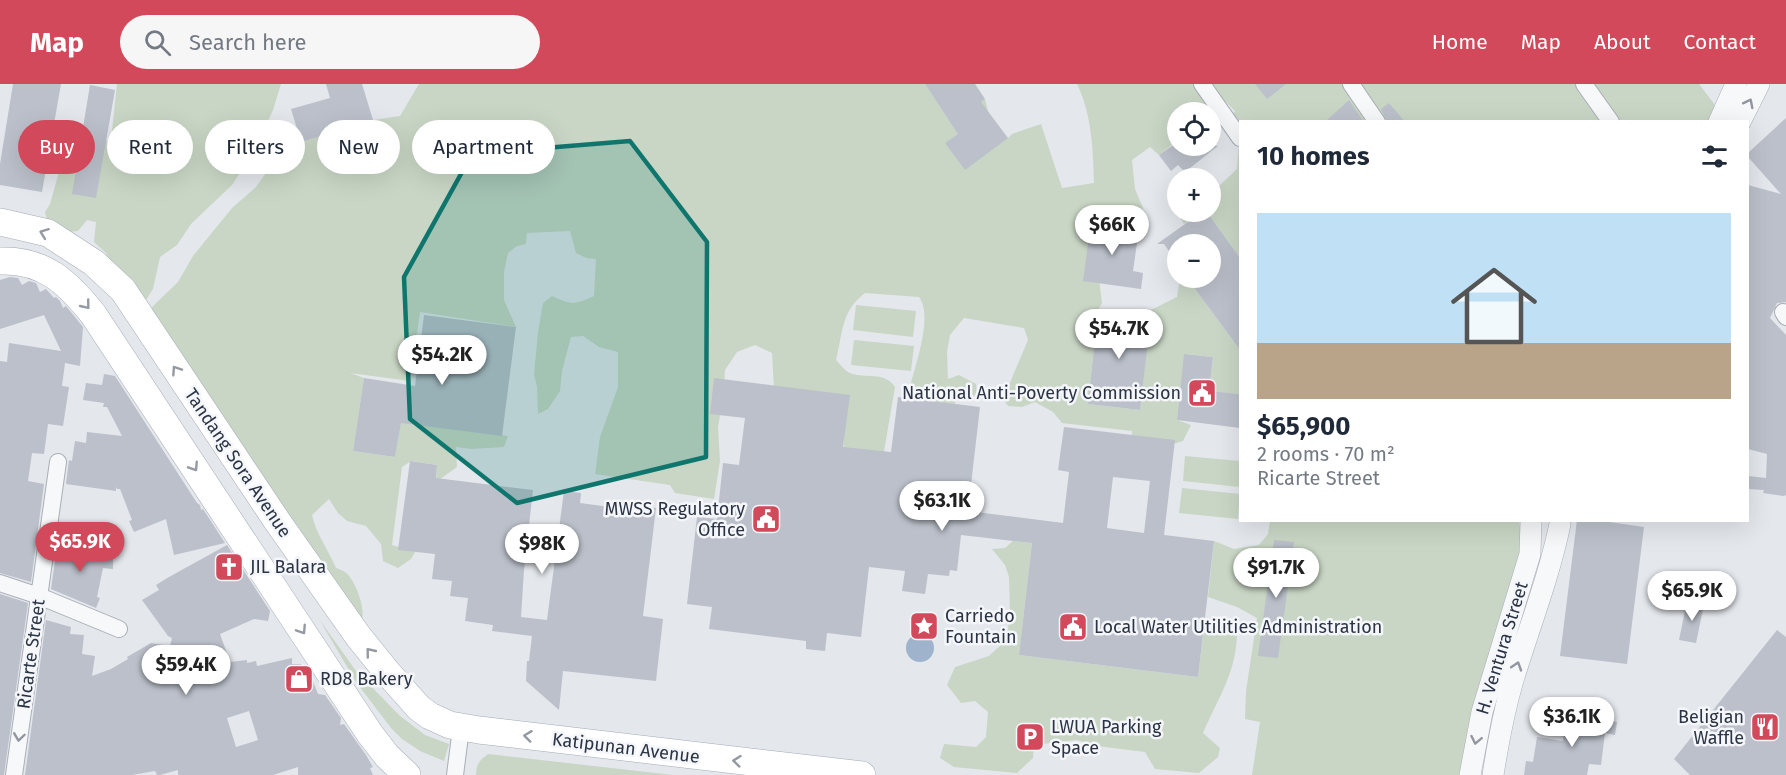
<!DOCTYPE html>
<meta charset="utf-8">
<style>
:root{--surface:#fff;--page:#f6f6f7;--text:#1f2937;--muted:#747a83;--line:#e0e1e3;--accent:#d1495b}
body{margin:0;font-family:"Fira Sans",sans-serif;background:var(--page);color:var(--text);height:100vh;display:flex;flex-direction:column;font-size:22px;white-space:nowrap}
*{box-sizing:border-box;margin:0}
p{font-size:20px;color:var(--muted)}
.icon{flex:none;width:33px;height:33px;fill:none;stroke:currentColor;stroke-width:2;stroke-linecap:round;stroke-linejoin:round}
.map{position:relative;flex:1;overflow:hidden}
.side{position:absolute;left:1239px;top:36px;width:510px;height:402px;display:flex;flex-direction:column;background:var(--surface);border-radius:0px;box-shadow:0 6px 24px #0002}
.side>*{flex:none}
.hud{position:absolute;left:18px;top:36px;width:570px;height:54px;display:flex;gap:12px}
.tools{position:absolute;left:1167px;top:18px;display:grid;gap:12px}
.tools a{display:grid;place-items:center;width:54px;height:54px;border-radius:50%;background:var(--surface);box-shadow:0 6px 24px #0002;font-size:30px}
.price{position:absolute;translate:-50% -51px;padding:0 14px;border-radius:21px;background:#fff;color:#222;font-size:20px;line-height:39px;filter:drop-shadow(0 2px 3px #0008)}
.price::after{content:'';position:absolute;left:50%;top:36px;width:18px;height:14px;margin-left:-9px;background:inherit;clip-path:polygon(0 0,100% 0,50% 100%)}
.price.on{background:var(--accent);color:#fff}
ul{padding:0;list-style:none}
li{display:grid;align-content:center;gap:12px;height:318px;padding:0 18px}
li+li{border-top:2px solid var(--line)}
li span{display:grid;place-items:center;height:186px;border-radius:0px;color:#555}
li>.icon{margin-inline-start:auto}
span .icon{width:108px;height:108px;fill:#fffc;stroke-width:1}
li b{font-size:26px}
h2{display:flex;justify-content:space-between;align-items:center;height:72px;padding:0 18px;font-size:26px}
.tag{padding:0 21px;border-radius:27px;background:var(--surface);box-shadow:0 6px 24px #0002;font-size:21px;line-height:54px}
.tag.on{background:var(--accent);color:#fff}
header{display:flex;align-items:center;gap:36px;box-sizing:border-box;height:84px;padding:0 30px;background:var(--accent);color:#fff}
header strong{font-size:28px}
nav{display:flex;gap:33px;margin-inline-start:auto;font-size:21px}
.search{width:420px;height:54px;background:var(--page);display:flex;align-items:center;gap:15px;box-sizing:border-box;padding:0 21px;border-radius:33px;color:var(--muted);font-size:22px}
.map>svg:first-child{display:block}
</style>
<header>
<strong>Map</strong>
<div class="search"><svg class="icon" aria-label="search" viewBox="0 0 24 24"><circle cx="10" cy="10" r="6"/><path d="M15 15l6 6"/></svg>Search here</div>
<nav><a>Home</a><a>Map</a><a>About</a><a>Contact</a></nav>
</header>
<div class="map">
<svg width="1786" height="691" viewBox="0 0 1786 691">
<rect width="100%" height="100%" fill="#e4e7ec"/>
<path fill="#c9d6c5" d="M117,0H281L273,26L255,66L232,101L191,140L177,161L160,173L153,205L142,222L114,186L106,169L94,158L96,138L87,136L78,147L69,148L49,143L45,128L50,120L61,81L75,55L90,60L111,56Z
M419,0H925L951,39L985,15L988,27L946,59L1008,54L1012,50L1041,40L1062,104L1094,99C1093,65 1092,31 1077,0H1699L1718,25L1712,38H1240V174L1207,128H1210L1211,104L1218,103L1237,85L1239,59L1224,43L1235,27L1226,18L1213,24L1209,28H1178L1177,57L1159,71L1150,63L1132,76L1135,105L1143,124L1139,145L1092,138L1102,219L1098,226L1088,320L1140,326L1151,226L1177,213L1180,194H1187L1234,258L1240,254V310L1209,307L1213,273L1185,270L1177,336L1191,341L1183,357L1163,363L1131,364L1132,347L1062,339L1053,328L1035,318L1022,323L1008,322L1003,315L1028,256L1024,244L964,234L950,251L947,268L948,295L959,291L976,300L977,312L957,308L955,320L919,316L909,307C914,284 934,233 919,213L865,209C841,227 843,248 836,276C840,280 845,287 850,289C865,295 885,287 895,303L882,379L843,375L846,316L774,305L772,269L755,261L737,268L725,286L723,315L718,343L720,377L714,415L675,409L670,401L595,390L600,353L618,303V268L599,263L583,252L571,253L562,287L560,307L548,325L538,330L537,303L534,291L538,248L543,219L552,212C571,221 575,221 594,212L596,175L586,174L576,169L570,147L527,149L526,160L517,162L508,169L504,188V216L516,243L420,228L410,297L350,289L364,294L353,367L395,373L401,338L508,352L504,363L471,365L456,363L457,383L436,398L437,381L411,377L402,383L392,461L415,468L411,475L398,484L383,477L381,460L366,442L347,437L338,429L329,415L312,431C316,450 328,465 336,484C339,485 342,486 345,488C355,495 367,526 361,538L153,240L152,223L178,198L193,172L232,124L256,103L289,56L301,58L373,36L400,32Z
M1184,128H1202L1184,140L1181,135Z
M856,221L916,227L913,253L853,246Z
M854,256L914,262L911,287L851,281Z
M1185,372L1240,377V403L1183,397Z
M1182,404L1240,410L1238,435L1179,429Z
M1270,437H1519L1523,458L1466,691H1252L1260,638L1245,635L1246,607L1257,534L1237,523L1208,513L1214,457L1234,465L1259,461L1268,450Z
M1013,457L1032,459L1019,571L1198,593L1204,544L1221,547L1237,552C1235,591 1218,614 1203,649L1220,664L1218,673L1199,689L1155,685L1145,668L1097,662L1077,656L1034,661L1033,674L1017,689L954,683L940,674L944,660L976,663L986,653L988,628L975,617L961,619L947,601L955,583L989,572L1001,561L1008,545L1010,528L1009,493L1005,481L992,465L1005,464Z
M319,535L356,587L399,631L425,651L449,660L444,677L420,667L402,655L391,644L356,598Z
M488,670L673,691H476C476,680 480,676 488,670Z"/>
<path fill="#9fb4cc" d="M906 564a14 14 0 1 1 28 0a14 14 0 1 1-28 0Z"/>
<path fill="#bbc0ca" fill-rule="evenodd" d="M13,0H61L42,108L0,101V80Z
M326,0H362L373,36L301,58L291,25L330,14Z
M925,0H975L985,15L981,18L1008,54L965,86L945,59L958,50Z
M1255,0H1286L1267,15Z
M90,1L115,6L96,114L72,110Z
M1349,16L1364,38H1325Z
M1389,19L1405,38H1387L1381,25Z
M1786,34V218L1777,219L1770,234L1786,251V411L1784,412L1763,409L1764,406L1748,405V392L1766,394L1767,370L1748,365V101L1781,110L1748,73V69Z
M1172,62H1218L1185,88L1178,81L1171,87L1159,71Z
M1202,128H1207L1240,174V266L1187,194H1210V160H1178V180L1164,160H1157Z
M1091,138L1139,145L1133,187L1143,189L1141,205L1083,197Z
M10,193L18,194L22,201L29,197L36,199L40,208L46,205L54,214L56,213L60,217L63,224L66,222L83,243L80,282L65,279L62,302L69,303L63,342L48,340L44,370L32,369L28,397L44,400L31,498L0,489V277L7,278L9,259L61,267L44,231L0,245V196Z
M1098,226L1151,232L1140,326L1088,320Z
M424,231L516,243L502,352L401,339L395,373L353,367L364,294L415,302Z
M1184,270L1213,273L1209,307L1240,310V344L1177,336Z
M104,290L115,292L197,419L200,421L201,426L203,425L225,459L174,471L166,435L134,448L129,437L132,436L120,405H117L116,403V407L66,400L69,376L72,377L75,357L86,359L87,348L122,352L107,323H103L104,319L83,316L86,299L102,301Z
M714,294L850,311L843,363L891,368L898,313L980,323L968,427L1063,439L1069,388L1058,386L1064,343L1175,356L1164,451L1214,457L1198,593L1019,571L1032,459L961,451L957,487L950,486L949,492L928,490L925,510L902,507L905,487L869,483L861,553L827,549L825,567L806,565V557L709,545L712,523L687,520L697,433L717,435L723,379L739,381L745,334L710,330ZM1113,393L1150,397L1144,449L1107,444Z
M410,377L437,381L436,394L533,406L524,486L521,533L547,536L564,407L581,409L580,419L640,427L641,422L656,424L643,532L663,535L656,597L563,587L559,626L526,597L527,577H529L532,552L492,547L493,541L465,537L468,514L450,512L452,497L432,495L435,470L398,466Z
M1577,436H1595L1644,443L1627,580L1560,572Z
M1274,456L1294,458L1278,574L1258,572Z
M227,461L270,527L268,537L254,535L220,550L230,578L247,576V579L256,577L257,582L292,574V580H301L304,589L309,587L318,610L325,611L341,634L340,641L344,640L366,671L373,683L370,684L373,691H298V683L273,691H178V686L160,691H157L155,687L132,691H25L46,536L71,543L70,550L84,551L82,570L95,572L92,592L111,585L128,575L127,573L151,559L170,562L172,554L168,552L142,516L159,506L156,501L169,493ZM249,627L258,656L236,663L227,634Z
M57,463L113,468V485L103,484L97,513L100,514L96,524L51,505Z
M0,510L28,519L4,691H0Z
M1687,517L1704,520L1696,559L1679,556Z
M1777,546L1786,553V691H1690L1674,675Z
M1567,631L1617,638L1615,651L1605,649L1601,681L1589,680L1587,691H1524L1526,677L1533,678L1537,653L1563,657Z"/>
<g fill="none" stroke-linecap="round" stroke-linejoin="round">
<g stroke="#a9aeb7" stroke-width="18">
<path id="minor" d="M1202,0L1240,54
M1351,0L1377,38
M1584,0L1611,38
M1783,228L1786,233
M0,499L39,512L119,545
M14,691L58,378
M455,691L461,644"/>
</g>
<g stroke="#a9aeb7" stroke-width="22">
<path id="tertiary" d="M1719,38L1736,0
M1740,38L1759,0
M1470,691L1482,628L1530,470L1531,437
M1493,691C1498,659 1504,627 1513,596C1529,544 1549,493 1560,440"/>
</g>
<g stroke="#a3abb8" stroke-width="28">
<path id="primary" d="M0,138L48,149L94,179L123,206L277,437L358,552L387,588L419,624L430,632L450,641L479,646L862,691
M0,177C44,175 68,199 93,230L370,650L387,672L407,691"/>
</g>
<use href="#minor" stroke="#f7f8fa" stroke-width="16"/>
<use href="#tertiary" stroke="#f7f8fa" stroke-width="21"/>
<use href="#primary" stroke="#fff" stroke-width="27"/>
</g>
<defs><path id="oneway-chevron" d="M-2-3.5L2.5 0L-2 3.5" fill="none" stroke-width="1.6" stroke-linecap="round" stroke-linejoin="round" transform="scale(1.5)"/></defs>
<g stroke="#9196a0">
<use href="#oneway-chevron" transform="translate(1749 19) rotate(-63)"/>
<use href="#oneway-chevron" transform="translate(1517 582) rotate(-72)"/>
<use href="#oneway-chevron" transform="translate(19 653) rotate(98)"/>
<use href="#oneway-chevron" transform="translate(1476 656) rotate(101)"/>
</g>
<g stroke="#959aa2">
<use href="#oneway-chevron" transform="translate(44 149) rotate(-159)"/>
<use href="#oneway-chevron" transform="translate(86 221) rotate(51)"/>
<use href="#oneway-chevron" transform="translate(176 286) rotate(-124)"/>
<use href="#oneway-chevron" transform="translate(194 383) rotate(57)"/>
<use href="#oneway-chevron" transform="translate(302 546) rotate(57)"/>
<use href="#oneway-chevron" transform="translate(370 568) rotate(-129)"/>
<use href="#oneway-chevron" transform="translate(528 652) rotate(-173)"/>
<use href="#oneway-chevron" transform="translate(737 677) rotate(-174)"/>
</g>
<path fill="#0f766e" fill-opacity="0.2" stroke="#0f766e" stroke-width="4.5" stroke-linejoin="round" d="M630,57L707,158L706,373L517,419L410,335L404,193L472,70Z"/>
<defs>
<g id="civic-square" transform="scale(1.5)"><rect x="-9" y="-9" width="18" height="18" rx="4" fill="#d1495b" stroke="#f4f6f9"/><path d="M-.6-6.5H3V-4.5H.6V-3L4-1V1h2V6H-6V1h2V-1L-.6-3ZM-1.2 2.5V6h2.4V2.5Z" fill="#fff"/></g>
<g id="church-square" transform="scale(1.5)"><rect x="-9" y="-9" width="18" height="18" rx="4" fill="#d1495b" stroke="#f4f6f9"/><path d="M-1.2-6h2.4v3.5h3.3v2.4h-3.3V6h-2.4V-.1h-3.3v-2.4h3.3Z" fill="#fff"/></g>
<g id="sight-square" transform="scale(1.5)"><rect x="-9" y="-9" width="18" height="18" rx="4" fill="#d1495b" stroke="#f4f6f9"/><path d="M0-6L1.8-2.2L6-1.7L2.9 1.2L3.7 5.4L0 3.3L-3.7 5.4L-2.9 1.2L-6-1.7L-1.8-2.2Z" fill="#fff"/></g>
<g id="shop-square" transform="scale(1.5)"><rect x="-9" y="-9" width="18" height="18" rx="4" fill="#d1495b" stroke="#f4f6f9"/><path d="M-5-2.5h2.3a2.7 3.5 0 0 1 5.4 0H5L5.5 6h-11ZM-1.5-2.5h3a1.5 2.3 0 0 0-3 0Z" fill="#fff"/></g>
<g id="restaurant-square" transform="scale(1.5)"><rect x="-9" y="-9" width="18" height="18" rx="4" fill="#d1495b" stroke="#f4f6f9"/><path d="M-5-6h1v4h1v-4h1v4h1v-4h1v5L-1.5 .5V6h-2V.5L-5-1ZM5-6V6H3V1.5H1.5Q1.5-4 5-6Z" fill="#fff"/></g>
<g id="parking-square" transform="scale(1.5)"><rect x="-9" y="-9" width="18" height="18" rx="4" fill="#d1495b" stroke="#f4f6f9"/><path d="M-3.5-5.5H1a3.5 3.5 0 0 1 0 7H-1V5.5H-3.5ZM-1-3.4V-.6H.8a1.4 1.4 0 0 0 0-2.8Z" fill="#fff"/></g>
</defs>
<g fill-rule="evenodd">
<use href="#civic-square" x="1202" y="309"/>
<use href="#civic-square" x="766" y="435"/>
<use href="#church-square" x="229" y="483"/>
<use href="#sight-square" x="924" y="542"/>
<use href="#civic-square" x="1073" y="543"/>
<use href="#shop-square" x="299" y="595"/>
<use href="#restaurant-square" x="1765" y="643"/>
<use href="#parking-square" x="1030" y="653"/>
</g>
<g text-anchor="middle" stroke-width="5" stroke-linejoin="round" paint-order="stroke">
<g font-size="18" fill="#2b3445" stroke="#f4f6f9" text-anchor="start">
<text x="1181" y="315" text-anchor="end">National Anti-Poverty Commission</text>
<text x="745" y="431" text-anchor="end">MWSS Regulatory<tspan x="745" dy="21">Office</tspan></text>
<text x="250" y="489">JIL Balara</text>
<text x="945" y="538">Carriedo<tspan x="945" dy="21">Fountain</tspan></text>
<text x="1094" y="549">Local Water Utilities Administration</text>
<text x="320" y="601">RD8 Bakery</text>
<text x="1744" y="639" text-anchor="end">Beligian<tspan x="1744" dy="21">Waffle</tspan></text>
<text x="1051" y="649">LWUA Parking<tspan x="1051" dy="21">Space</tspan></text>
</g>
<g font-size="18" fill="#2b3445" stroke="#f4f6f9">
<text transform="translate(238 379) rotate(56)" y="6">Tandang Sora Avenue</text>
<text transform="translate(1502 564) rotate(-73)" y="6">H. Ventura Street</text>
<text transform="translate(31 570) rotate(-82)" y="6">Ricarte Street</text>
<text transform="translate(626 664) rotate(7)" y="6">Katipunan Avenue</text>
</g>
</g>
</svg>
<div class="tools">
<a><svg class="icon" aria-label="locate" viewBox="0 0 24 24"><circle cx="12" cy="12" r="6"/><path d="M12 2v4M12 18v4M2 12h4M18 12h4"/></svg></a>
<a>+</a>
<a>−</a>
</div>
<b class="price" style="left:1112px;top:172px">$66K</b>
<b class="price" style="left:1119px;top:276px">$54.7K</b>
<b class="price" style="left:442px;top:302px">$54.2K</b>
<b class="price" style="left:942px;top:448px">$63.1K</b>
<b class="price on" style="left:80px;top:489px">$65.9K</b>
<b class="price" style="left:542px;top:491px">$98K</b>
<b class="price" style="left:1276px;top:515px">$91.7K</b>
<b class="price" style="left:1692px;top:538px">$65.9K</b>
<b class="price" style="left:186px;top:612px">$59.4K</b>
<b class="price" style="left:1572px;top:664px">$36.1K</b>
<div class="hud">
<a class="tag on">Buy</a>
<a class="tag">Rent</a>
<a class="tag">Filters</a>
<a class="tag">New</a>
<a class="tag">Apartment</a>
</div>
<section class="side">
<h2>10 homes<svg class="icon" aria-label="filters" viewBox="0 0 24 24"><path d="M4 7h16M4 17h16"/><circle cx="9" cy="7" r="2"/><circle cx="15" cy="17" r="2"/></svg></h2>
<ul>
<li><span style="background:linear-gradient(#bfe0f5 70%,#b9a48a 0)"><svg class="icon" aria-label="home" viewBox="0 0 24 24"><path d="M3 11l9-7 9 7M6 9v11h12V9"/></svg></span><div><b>$65,900</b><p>2 rooms · 70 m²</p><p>Ricarte Street</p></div></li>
</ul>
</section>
</div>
